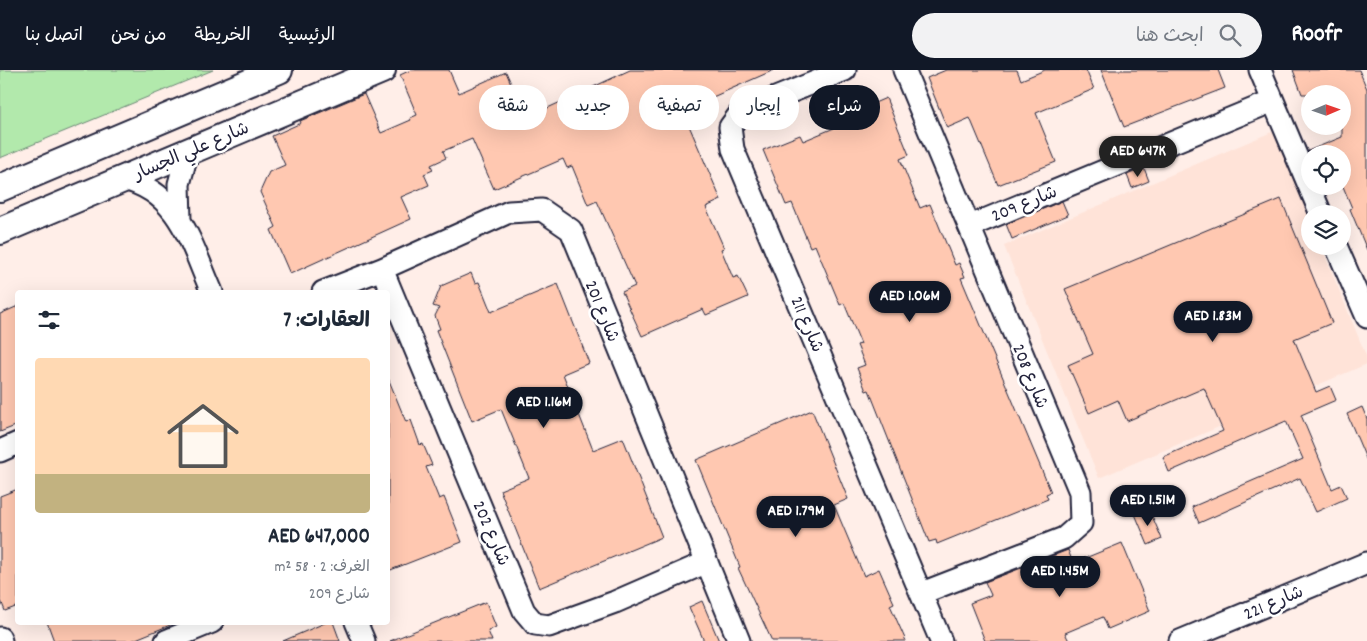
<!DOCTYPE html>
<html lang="ar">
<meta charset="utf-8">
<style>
:root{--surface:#fff;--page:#f2f2f3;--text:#1f2937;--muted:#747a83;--line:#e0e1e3;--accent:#111827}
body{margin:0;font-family:Dekko,"Playpen Sans Arabic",sans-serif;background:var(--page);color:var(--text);direction:rtl;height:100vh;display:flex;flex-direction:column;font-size:19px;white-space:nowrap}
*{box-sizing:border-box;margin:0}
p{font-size:16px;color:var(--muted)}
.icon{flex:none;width:28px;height:28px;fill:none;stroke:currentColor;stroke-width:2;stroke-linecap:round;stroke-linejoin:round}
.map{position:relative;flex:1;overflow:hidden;direction:ltr}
.panel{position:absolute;left:15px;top:220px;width:375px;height:335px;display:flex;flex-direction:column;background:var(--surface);border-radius:5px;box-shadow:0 5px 20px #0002;direction:rtl}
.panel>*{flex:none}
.guide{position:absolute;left:405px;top:15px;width:475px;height:45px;direction:rtl;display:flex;gap:10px}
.needle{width:32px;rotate:88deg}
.tools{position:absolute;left:1301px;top:15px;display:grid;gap:10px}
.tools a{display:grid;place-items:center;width:50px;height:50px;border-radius:50%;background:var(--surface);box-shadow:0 5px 20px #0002;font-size:25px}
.price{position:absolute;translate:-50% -42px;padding:0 11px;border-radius:18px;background:var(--accent);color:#fff;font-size:16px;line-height:32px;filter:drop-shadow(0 1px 2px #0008)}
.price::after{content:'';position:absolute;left:50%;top:30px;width:15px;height:11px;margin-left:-8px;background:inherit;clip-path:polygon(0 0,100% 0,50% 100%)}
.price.selected{background:#222;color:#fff}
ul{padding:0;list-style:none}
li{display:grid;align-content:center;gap:10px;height:265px;padding:0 20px}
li+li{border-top:1px solid var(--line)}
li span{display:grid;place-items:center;height:155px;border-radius:5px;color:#555}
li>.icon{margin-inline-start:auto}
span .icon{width:90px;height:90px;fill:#fffc;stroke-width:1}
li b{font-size:21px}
h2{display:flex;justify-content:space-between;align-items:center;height:60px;padding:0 20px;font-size:21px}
.tag{padding:0 18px;border-radius:22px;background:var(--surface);box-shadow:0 5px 20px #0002;font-size:18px;line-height:45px}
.tag.selected{background:var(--accent);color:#fff}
header{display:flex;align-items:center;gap:30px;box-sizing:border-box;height:70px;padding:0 25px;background:var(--accent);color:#fff}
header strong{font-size:24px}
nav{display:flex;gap:28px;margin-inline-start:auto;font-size:18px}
.search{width:350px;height:45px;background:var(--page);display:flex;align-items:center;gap:12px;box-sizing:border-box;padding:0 18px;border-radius:28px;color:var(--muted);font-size:19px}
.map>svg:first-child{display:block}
</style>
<header>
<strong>Roofr</strong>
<div class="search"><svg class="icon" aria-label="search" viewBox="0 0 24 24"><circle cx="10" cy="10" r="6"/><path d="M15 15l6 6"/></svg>ابحث هنا</div>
<nav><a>الرئيسية</a><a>الخريطة</a><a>من نحن</a><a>اتصل بنا</a></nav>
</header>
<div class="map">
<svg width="1367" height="571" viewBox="0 0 1367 571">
<rect width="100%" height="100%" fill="#ffeee8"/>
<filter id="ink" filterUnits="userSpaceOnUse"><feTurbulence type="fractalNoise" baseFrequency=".02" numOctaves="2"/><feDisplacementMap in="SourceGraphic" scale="10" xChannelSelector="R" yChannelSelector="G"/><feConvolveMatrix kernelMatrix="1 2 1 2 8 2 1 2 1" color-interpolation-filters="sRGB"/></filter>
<g filter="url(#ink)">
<path fill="#ffe3d8" d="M1274,61L1310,149V176H1321L1367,288V294L1099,408L1004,176Z"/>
<path fill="#b2e9ac" stroke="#6a8674" d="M0,0H213L0,88Z"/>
<path fill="#ffc8b1" stroke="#22223b" d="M411,0H449L459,23L506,2L526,48L630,0H774L690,37L691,40L684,44L721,130L706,137L724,178L721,179L733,208L738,206L748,227L706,245L703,239L642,266L622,222L635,216L597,131L588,135L572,96L567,98L563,89L494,119L472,69L443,81L446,88L431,95L433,100L424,104L429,115L401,127L411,149L290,204L271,160L276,157L260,122L269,102L285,95L272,66L301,53L300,51L364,24L381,63L411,50L410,48L417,45L400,5Z
M946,0H1017L1021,10L1045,0H1086L1094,19L1036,43L1056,92L998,115L970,48L947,58L927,8Z
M1101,0H1218L1225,18L1124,57Z
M1293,0H1359L1367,19V180L1350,139L1352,138L1342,114V84H1309L1308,81L1342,67V24H1302Z
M836,18L847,45L886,28L909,85L900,89L920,138L930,134L955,195L959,193L965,207L961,208L1051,422L1046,424L1048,429L937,474L936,470L929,472L869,320L866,321L857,298L865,295L857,275L861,274L844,233L840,235L815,175L810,177L792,133L786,135L763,80L800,65L803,71L834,58L821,24Z
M1144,98L1149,111L1132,118L1127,105Z
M1281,129L1332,253L1294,269L1316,322L1330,316L1336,330L1301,345L1332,419L1341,415L1347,428L1316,442L1300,408L1199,453L1192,437L1303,389L1286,351L1169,402L1163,387L1223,361L1204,318L1127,351L1118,330L1089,343L1068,295L1093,284L1065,219Z
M1062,131L1068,145L1012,169L1006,154Z
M471,203L475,213L479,212L491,242L558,214L589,293L563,304L593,380L623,368L662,467L539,518L500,420L529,408L501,339L472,351L436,260L440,259L435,246L439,238L433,236L441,216Z
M18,236V355L0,362V244Z
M388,308L406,352L411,350L420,375L423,374L432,395L426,397L439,429L444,427L462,472L388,501Z
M1362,337L1367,349V391L1347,344Z
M812,340L848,429L834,435L864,506L879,499L894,533L890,535L906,571H772L738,498L740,497L696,390Z
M18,419V536L5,541L0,528V426Z
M1149,439L1162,469L1148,475L1135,444Z
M1122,473L1150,541L1108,559L1103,547L1065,563L1069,571H985L970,533L991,525L985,512L1068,480L1073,493Z
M702,531L719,571H704L689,537Z
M486,532L496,557L488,561L492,571H390Z
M47,552H175V553L131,571H54Z
M327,552H333L340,571H283Z"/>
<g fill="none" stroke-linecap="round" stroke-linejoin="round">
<g stroke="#22223b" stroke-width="25">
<path id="minor" d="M845,0L741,42L730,57L733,79L941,571
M904,0L1080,422L1081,453L1064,468L922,523
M1260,0L1321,144
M123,109C180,122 191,175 212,222
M180,150L179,114L188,81
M970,156L1273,31
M1336,176L1367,247
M382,199L524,541L535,554L549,556L615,532L707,492
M323,222L382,199L509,142L542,140L571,160L739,571
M0,381L18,373
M356,552L364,571
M0,568L1,571
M166,571L212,552
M1180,571L1367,493"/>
</g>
<g stroke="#22223b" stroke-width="30">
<path id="tertiary" d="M0,118L279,0
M0,161L382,0"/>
</g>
<use href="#minor" stroke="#fff" stroke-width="21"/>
<use href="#tertiary" stroke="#fff" stroke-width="26"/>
</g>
</g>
<g text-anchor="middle" stroke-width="5" stroke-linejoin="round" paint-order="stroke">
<g font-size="18" fill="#22223b" stroke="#fff">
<text transform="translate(191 80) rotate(-23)" y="6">شارع علي الجسار</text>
<text transform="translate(1024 133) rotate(-22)" y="6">شارع 209</text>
<text transform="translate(603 241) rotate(68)" y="6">شارع 201</text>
<text transform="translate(808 254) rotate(67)" y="6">شارع 211</text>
<text transform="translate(1031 306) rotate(68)" y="6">شارع 208</text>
<text transform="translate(492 463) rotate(67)" y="6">شارع 202</text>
<text transform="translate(1273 532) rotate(-23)" y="6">شارع 221</text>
</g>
</g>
</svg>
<div class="tools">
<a><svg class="needle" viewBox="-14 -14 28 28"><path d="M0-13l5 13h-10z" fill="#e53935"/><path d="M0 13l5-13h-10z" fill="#747a83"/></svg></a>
<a><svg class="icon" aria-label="locate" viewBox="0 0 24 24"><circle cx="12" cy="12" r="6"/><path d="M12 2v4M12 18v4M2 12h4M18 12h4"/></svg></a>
<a><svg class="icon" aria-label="layers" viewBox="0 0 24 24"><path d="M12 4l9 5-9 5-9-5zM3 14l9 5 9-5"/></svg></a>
</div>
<b class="price selected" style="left:1138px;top:108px">AED 647K</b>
<b class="price" style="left:910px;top:253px">AED 1.06M</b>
<b class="price" style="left:1213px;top:273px">AED 1.83M</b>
<b class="price" style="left:544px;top:359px">AED 1.16M</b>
<b class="price" style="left:1148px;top:457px">AED 1.51M</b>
<b class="price" style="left:796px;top:468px">AED 1.79M</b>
<b class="price" style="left:1060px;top:528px">AED 1.45M</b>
<div class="guide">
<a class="tag selected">شراء</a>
<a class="tag">إيجار</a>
<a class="tag">تصفية</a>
<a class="tag">جديد</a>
<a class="tag">شقة</a>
</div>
<section class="panel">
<h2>العقارات: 7<svg class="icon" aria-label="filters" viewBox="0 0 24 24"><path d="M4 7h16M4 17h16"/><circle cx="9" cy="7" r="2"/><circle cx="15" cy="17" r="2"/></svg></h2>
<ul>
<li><span style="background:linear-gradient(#ffd9b3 75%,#c2b280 0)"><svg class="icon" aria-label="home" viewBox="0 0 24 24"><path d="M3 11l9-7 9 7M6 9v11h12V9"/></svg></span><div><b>AED 647,000</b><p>الغرف: 2 · 58 m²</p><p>شارع 209</p></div></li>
</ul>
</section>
</div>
